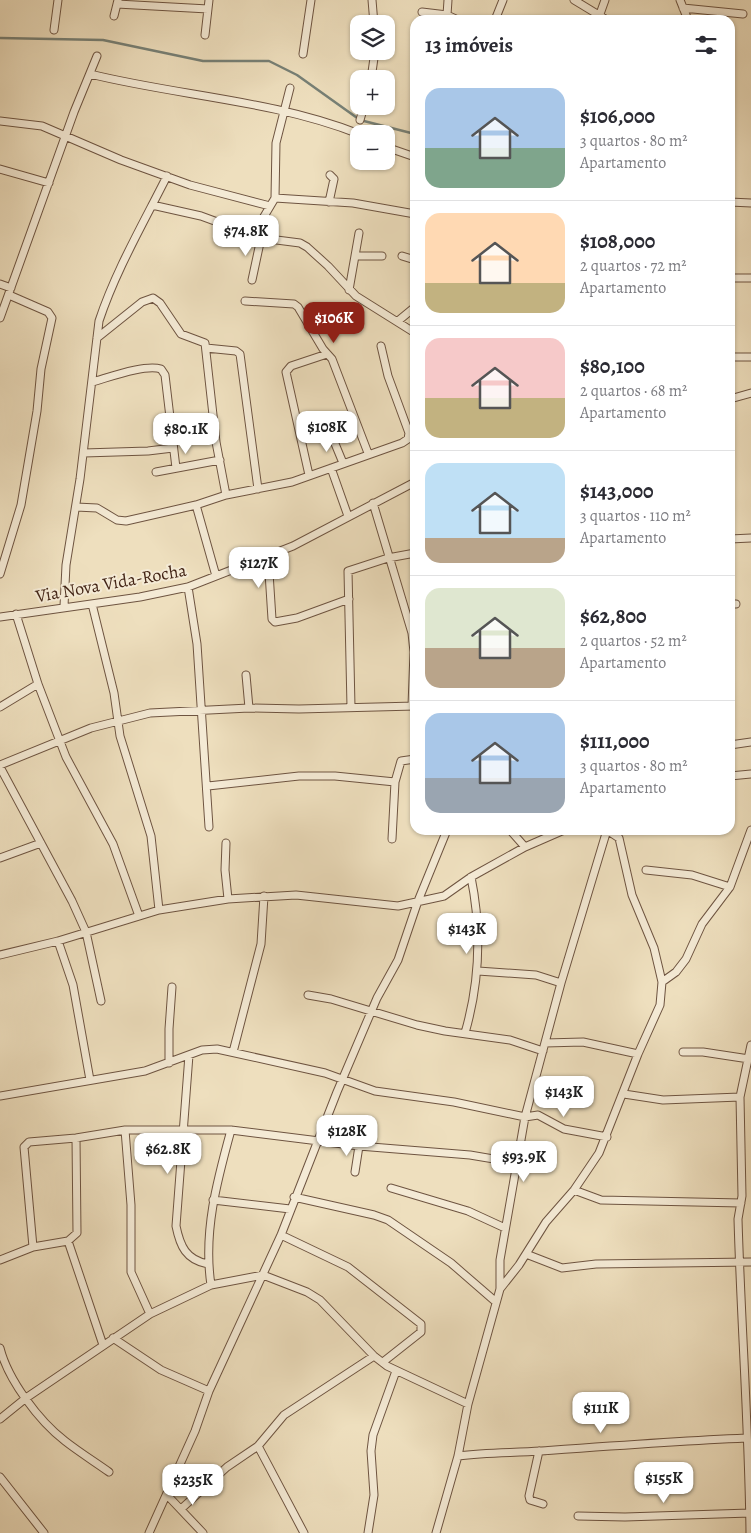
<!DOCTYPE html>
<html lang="pt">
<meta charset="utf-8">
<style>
:root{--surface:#fff;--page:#f7f7f7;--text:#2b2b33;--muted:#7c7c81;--line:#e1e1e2;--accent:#8f2418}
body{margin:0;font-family:Alegreya,serif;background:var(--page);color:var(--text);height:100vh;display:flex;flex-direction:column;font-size:19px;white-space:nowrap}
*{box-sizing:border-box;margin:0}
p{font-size:16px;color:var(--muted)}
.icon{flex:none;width:28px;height:28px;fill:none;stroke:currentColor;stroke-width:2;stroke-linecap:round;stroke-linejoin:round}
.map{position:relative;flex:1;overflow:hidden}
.panel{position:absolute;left:410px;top:15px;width:325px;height:820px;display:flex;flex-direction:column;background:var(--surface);border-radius:15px;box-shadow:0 1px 4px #0004}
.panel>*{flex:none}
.controls{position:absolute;left:350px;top:15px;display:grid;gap:10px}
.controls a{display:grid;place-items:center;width:45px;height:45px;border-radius:10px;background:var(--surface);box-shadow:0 1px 4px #0004;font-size:25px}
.price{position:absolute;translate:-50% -42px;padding:0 11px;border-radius:10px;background:#fff;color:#222;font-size:16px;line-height:32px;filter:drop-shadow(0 1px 2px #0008)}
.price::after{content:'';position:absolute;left:50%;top:30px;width:15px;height:11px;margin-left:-8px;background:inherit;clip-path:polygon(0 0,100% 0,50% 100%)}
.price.selected{background:var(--accent);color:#fff}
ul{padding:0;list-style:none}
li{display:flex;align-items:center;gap:15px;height:125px;padding:0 15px}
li+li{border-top:1px solid var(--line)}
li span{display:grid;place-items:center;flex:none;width:140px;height:100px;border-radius:15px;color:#555}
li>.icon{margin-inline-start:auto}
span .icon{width:60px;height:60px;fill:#fffc;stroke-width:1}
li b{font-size:21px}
h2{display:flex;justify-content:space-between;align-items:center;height:60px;padding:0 15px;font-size:21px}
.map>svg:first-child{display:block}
</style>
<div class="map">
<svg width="751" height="1533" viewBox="0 0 751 1533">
<rect width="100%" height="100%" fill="#eedfbe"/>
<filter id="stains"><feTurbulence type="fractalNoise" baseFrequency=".004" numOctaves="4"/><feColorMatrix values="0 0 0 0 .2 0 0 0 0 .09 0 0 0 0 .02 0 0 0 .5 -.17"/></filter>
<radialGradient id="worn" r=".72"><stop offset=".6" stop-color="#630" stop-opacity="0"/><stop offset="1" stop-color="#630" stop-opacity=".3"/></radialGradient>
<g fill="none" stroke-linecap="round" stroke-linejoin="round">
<path stroke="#778076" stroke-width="2.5" d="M0,38L103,40L203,61H269L297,75L360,120L415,134"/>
<g stroke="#6e5441" stroke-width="9">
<path id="street" d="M372,0L374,24
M448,0L447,15L458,20
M574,0L607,20
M680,0L688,20
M117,4L208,9
M683,8L743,14
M422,12L447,15
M600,14L605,0
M114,16L118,0
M495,20L503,0
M54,30L58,0
M205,35L209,0
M303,54L311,0
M90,74C179,96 273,100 359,134
M371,79L375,51
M360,120L364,106
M0,121L42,126L121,160L190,185L270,206
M386,147L415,157
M0,169L49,183
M275,198L353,203L415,214
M329,202L334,179L330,175
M730,202L751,203
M152,205L201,216L261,238L300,243L307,247L328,266L356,296L415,333
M253,235L275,198L276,143L290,88
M355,256H382
M402,256L415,260
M730,278H751
M252,280L261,238
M0,284L11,288
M349,290L359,233
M245,301L294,304L298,307L323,349L332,359L368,453
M0,318L74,112L97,56
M398,321L415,307
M97,338L142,302L153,298L160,303L181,334L205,343L216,442L226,495
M206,348L236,351L240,354L258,489
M730,357H751
M92,382C110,377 145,364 161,369L165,375L176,468
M730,399L751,393
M331,434L343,463
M84,453L148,451L173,448
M331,468L348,516
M156,472L220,460
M309,475L286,372L291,366L327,354
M373,503L412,633L414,652L412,706
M196,505L216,576
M76,507L97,508L117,520L126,521L196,505L226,495L292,482L402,443L408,439L409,433L388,376L381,346
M730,539L751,538
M268,557L272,619L275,622L297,618L349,599
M0,574L21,505L37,411L41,369L52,318L48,312L9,295
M188,587L197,644L209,827
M92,604L114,693L120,736L151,836L159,910
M730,604H736
M64,606L66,565L80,479L99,321C116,270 143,224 167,176
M16,614L38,684L66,757L113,844L139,916
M0,617L140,597L188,587L293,546L415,482
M246,675L249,708
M0,707L38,684
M351,707L348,571L388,558L415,553
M730,745L751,742
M0,765L91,728L150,713L249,708L299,709L415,706
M0,767L72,901L86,932L101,1001
M730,776L751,774
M208,786L299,776H335L395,782
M510,830L525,847
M392,839L395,782L401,761L415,759
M226,843L225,870L228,899
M0,858L41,843
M646,870L692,875L730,887
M58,941L73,985L90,1080
M0,955L58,941L159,910L228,899L296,895L398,906L444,896L471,877L525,847L564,830
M478,971L536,975L561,983
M662,982L676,972L686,959L702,924L730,887L751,830
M308,995L331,999L417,1025L445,1031L510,1040L543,1051
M465,1033C480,981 482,931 471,877
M545,1043L583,1042L638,1054
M233,1052L261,944L264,896
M683,1052H703L749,1059
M189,1055L176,1226C180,1246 186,1260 208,1264
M169,1063V1029L172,987
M624,1094L663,1100L740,1097
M0,1096L145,1071L202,1050L217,1049L325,1073L375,1091L454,1102L525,1117L538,1115L564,1129L607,1137
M125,1130L131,1205V1272L150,1314
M355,1172L359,1146
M391,1188L468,1211L505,1228
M574,1190L601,1200L741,1203
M294,1197L374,1215L388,1220L451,1263L496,1302
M213,1200L290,1209
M281,1235L348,1267L421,1324V1332L383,1362
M68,1241L103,1345
M33,1247L24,1147L29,1142L76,1138L125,1130H231L359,1146L470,1155L517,1163
M526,1254L562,1268L596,1264L751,1262
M0,1260L33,1247L68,1241L77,1233L76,1138
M211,1285C203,1232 217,1181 231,1130
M500,1289L519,1265L546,1222L574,1190L599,1153L638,1054L660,1005L662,982L659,969L654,948L632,895L619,838L607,830
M113,1338L161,1370L209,1391
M0,1348C8,1380 39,1421 65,1441C79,1452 95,1462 109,1472
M0,1419L26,1398L150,1314L211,1285L263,1275L307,1292L320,1300L374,1356L387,1366L468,1404
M258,1446L304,1533
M539,1451L529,1496L530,1500L543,1504
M458,1456C486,1452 513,1453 541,1451C610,1446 678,1441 746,1438
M0,1477L44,1533
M167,1495L203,1533
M181,1509L227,1467L258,1446L284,1415L374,1356
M578,1516L625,1517L750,1513
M149,1533L195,1431L209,1391L281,1235L337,1092L377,998L398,960L418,901L447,830
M368,1533L374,1495L371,1451L373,1435L396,1371
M436,1533L458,1456L468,1404L500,1289V1260L525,1117L561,983L607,830
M750,1533C749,1428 741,1324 738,1219L742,1196L740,1097L751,1045"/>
</g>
<use href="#street" stroke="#f4ead5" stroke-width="7"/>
</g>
<g text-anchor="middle" stroke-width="4" stroke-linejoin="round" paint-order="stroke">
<g font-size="18" fill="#442617" stroke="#f4ead5">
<text transform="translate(111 583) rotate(-10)" y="6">Via Nova Vida-Rocha</text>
</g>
</g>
<rect width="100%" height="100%" filter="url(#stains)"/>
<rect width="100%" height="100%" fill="url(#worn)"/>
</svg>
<div class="controls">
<a><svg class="icon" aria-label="layers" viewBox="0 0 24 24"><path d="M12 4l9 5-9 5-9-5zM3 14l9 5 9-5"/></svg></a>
<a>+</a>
<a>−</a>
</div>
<b class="price" style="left:246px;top:257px">$74.8K</b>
<b class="price selected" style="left:334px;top:344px">$106K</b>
<b class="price" style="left:327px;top:453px">$108K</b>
<b class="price" style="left:186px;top:455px">$80.1K</b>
<b class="price" style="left:259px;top:589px">$127K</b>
<b class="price" style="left:467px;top:955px">$143K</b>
<b class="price" style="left:564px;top:1118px">$143K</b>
<b class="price" style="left:347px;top:1157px">$128K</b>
<b class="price" style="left:168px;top:1175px">$62.8K</b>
<b class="price" style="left:524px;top:1183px">$93.9K</b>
<b class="price" style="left:601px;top:1434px">$111K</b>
<b class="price" style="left:664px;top:1504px">$155K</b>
<b class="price" style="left:193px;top:1506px">$235K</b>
<section class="panel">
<h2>13 imóveis<svg class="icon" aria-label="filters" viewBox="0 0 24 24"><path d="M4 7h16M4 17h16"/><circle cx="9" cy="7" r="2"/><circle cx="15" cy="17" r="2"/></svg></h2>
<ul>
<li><span style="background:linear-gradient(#a9c7e8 60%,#7fa58c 0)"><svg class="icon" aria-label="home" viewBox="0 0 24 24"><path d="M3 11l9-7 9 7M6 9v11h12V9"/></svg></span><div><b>$106,000</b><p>3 quartos · 80 m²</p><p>Apartamento</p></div></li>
<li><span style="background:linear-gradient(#ffd9b3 70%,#c2b280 0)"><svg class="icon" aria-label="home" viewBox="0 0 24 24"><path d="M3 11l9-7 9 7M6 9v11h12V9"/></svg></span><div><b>$108,000</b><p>2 quartos · 72 m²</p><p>Apartamento</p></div></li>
<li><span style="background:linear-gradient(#f6c9c9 60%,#c2b280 0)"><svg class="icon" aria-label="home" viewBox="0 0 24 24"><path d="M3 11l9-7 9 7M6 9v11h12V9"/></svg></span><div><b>$80,100</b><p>2 quartos · 68 m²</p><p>Apartamento</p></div></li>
<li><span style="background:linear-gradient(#bfe0f5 75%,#b9a48a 0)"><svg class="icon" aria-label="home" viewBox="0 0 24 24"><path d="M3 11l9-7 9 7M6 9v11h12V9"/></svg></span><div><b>$143,000</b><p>3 quartos · 110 m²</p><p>Apartamento</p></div></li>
<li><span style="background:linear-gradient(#dfe7d0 60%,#b9a48a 0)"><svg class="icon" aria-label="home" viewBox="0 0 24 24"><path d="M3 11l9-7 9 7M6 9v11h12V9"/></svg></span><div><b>$62,800</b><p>2 quartos · 52 m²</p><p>Apartamento</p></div></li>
<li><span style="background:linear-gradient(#a9c7e8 65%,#9aa5b1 0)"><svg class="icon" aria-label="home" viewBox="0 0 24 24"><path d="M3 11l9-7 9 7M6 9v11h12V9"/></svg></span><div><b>$111,000</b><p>3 quartos · 80 m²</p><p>Apartamento</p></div></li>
</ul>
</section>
</div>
